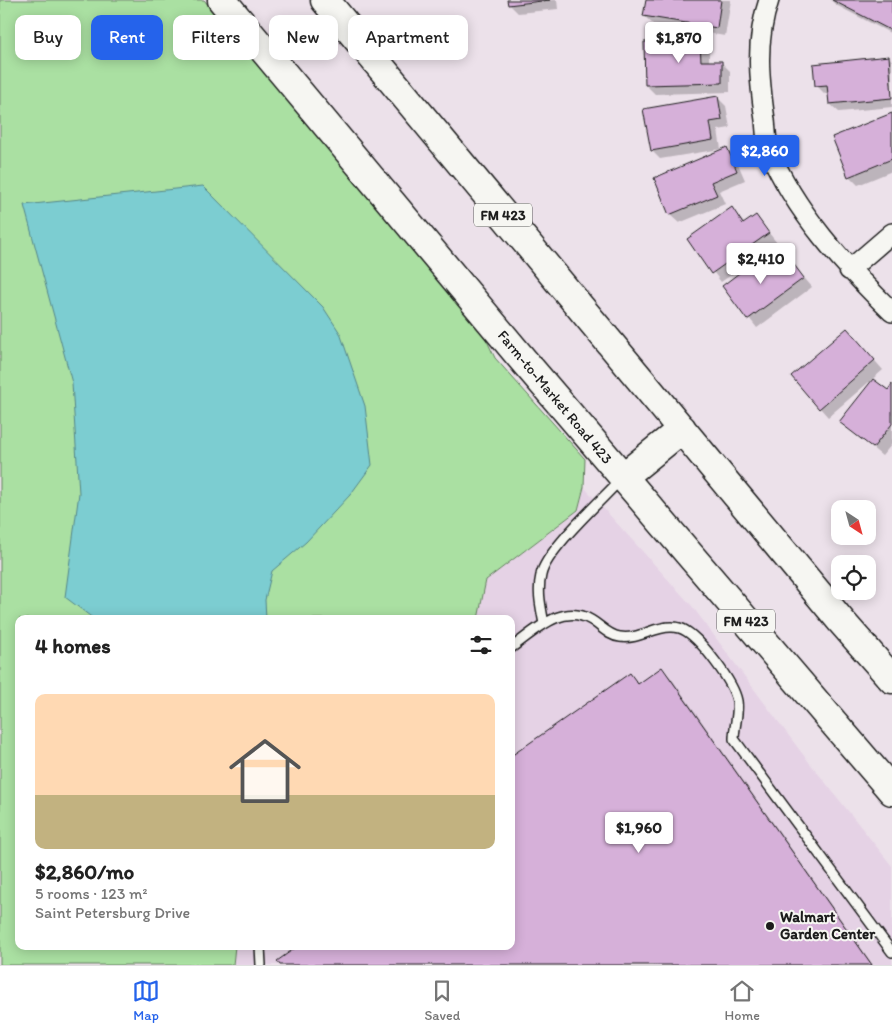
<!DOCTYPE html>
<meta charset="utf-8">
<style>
:root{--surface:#fff;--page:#f6f6f6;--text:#222;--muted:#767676;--line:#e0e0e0;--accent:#2563eb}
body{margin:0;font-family:Itim,sans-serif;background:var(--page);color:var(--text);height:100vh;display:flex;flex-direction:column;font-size:19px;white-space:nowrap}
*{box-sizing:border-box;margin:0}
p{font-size:16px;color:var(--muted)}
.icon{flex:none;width:28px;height:28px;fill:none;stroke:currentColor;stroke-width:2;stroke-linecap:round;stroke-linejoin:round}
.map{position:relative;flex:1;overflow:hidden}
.panel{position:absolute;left:15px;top:615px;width:500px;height:335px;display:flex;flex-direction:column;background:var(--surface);border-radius:10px;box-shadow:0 2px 12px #0003}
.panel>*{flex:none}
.guide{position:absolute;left:15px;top:15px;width:500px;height:45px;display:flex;gap:10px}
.needle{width:32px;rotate:144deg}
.tools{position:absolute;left:831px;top:500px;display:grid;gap:10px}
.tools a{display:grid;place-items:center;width:45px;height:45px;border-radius:10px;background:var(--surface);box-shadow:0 2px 12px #0003;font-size:25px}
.price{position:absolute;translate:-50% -42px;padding:0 11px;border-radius:5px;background:#fff;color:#222;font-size:16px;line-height:32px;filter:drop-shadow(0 1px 2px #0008)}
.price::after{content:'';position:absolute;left:50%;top:30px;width:15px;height:11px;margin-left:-8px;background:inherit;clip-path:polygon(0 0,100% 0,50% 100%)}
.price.current{background:var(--accent);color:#fff}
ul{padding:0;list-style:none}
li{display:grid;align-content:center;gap:10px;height:265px;padding:0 20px}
li span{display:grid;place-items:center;height:155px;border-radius:10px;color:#555}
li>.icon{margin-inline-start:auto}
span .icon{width:90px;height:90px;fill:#fffc;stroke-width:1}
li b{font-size:21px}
h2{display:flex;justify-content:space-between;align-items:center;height:60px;padding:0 20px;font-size:21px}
.tag{padding:0 18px;border-radius:10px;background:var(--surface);box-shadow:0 2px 12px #0003;font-size:18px;line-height:45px}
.tag.current{background:var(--accent);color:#fff}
.menu{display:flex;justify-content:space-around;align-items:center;height:70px;border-top:1px solid var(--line);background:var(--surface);font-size:14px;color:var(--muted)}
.menu a{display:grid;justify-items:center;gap:2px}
.menu .current{color:var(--accent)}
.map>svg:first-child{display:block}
</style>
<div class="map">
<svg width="892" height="965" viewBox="0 0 892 965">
<rect width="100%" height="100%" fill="#ece1ea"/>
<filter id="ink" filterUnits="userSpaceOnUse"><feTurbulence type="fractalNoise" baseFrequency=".02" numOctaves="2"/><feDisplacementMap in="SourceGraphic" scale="10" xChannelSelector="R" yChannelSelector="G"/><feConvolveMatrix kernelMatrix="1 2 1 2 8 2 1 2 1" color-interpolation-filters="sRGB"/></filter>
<g filter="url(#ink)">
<path fill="#e5d2e5" d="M584,487L692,606L801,752L892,866V965H233L235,946H511V619H478L479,603L486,580L578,510Z"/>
<path fill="#aae0a2" stroke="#637e5f" d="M0,0H204L481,328L495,358L585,459L584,487L578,510L486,580L478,619H19V946H235L233,965H0Z"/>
<path fill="#7bcdd1" stroke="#558689" d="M203,186L323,307L340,333L365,406L372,465L350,495L306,542L272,571L265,600L266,619H94L65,597L79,493L72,383L24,205Z"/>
<path fill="#0003" d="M508,0H557L558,9L518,13L509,4Z
M647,0H731L725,36L653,24L644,16Z
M831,0H892V34L836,5Z
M700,42L709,51V62H721L730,71V92L655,94L646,85Z
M889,57L892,61V107L839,112L830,104L829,94H825L816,85Z
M717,97L726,106L730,128L718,130L721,149L660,159L652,151Z
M892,114V171L858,185L849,176Z
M726,148L735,157L745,180L719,191L725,204L679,223L670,215L655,178Z
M731,209L745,224L756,217L777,243L721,282L688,239Z
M764,256L776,269L789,260L812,287L757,328L724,286Z
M855,338L883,370L828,417L820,408Z
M892,386V444L882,456L840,421L888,392Z
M662,669L671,678L873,965H281L511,946L630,674L640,685Z"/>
<path fill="#d6b0d9" stroke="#1c1c1c" d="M507,0H550L508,5Z
M646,0H721L717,28L643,16Z
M832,0H892V31Z
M700,41L701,61H722V83L645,85L644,42Z
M889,56L892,98L829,104L827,85L815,86L813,64Z
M718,96L722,120L710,122L713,140L651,151L643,109Z
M892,113V159L848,177L832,137Z
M727,147L737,171L711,182L717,195L669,215L654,178Z
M732,207L743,224L756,215L769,233L711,274L687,239Z
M764,254L775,268L789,258L804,278L747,320L722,286Z
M847,328L875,360L819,409L791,376Z
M873,379L888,390L892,384V424L873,448L839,422Z
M662,667L872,965H280L277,961L298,946H511V756L630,673L638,684Z"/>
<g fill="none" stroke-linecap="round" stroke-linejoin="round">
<g stroke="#1c1c1c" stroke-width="12">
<path id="service" d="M544,624C541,607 537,592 541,575C546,550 603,499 622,478
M511,648C534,632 562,602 591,620C601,626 609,636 620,637C639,640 654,626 672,627C677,627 683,629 686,631C702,641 734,683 737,701C739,713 734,727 734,739L892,952
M260,946L261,965"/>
</g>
<g stroke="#1c1c1c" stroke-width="22">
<path id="minor" d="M769,0C755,41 759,78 765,120C766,129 766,141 769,150C795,212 844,265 892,312
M849,270L892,233"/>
</g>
<g stroke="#1c1c1c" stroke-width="31">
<path id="primary" d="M222,0L523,360L892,791
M325,0L841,621L892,679
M623,477L682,429"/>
</g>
<use href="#service" stroke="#f6f6f2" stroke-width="9"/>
<use href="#minor" stroke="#f6f6f2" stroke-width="19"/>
<use href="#primary" stroke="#f6f6f2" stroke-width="28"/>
</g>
</g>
<circle fill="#1c1c1c" stroke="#f6f6f2" stroke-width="2" cx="770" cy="926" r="5"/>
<g text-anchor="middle" stroke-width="4" stroke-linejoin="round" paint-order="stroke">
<g fill="#f6f6f2" stroke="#5d5d5c" stroke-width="1">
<rect x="474" y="203.5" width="58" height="23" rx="4"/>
<rect x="717" y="609.5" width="58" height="23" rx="4"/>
</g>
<g font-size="14" font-weight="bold" fill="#1c1c1c">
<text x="503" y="220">FM 423</text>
<text x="746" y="626">FM 423</text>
</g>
<g font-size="15" fill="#1c1c1c" stroke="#f6f6f2">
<text transform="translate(555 397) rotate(50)" y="5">Farm-to-Market Road 423</text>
</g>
<g font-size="15" font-weight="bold" fill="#1c1c1c" stroke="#f6f6f2" text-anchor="start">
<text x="780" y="922">Walmart<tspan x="780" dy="17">Garden Center</tspan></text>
</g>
</g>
</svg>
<div class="tools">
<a><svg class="needle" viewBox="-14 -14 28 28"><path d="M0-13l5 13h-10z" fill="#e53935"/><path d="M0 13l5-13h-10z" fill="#767676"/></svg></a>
<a><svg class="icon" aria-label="locate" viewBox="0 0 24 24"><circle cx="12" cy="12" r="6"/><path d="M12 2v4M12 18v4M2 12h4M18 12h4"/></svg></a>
</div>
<b class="price" style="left:679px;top:64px">$1,870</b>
<b class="price current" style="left:765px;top:177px">$2,860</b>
<b class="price" style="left:761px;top:285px">$2,410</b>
<b class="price" style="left:639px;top:854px">$1,960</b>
<div class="guide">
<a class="tag">Buy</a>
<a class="tag current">Rent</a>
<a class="tag">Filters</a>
<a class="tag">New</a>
<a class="tag">Apartment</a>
</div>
<section class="panel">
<h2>4 homes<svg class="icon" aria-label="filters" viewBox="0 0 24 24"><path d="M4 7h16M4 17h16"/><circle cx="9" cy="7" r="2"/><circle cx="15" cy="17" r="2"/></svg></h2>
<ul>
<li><span style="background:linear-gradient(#ffd9b3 65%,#c2b280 0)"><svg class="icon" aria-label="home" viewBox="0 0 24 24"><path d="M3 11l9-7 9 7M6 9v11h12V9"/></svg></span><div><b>$2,860/mo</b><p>5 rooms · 123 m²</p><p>Saint Petersburg Drive</p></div></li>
</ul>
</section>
</div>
<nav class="menu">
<a class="current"><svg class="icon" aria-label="map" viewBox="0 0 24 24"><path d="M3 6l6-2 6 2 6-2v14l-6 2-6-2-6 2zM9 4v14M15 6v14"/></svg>Map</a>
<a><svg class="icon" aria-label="saved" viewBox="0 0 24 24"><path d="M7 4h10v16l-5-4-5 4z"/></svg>Saved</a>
<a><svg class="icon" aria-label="home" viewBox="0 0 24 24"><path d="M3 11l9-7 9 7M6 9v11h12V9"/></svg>Home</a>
</nav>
